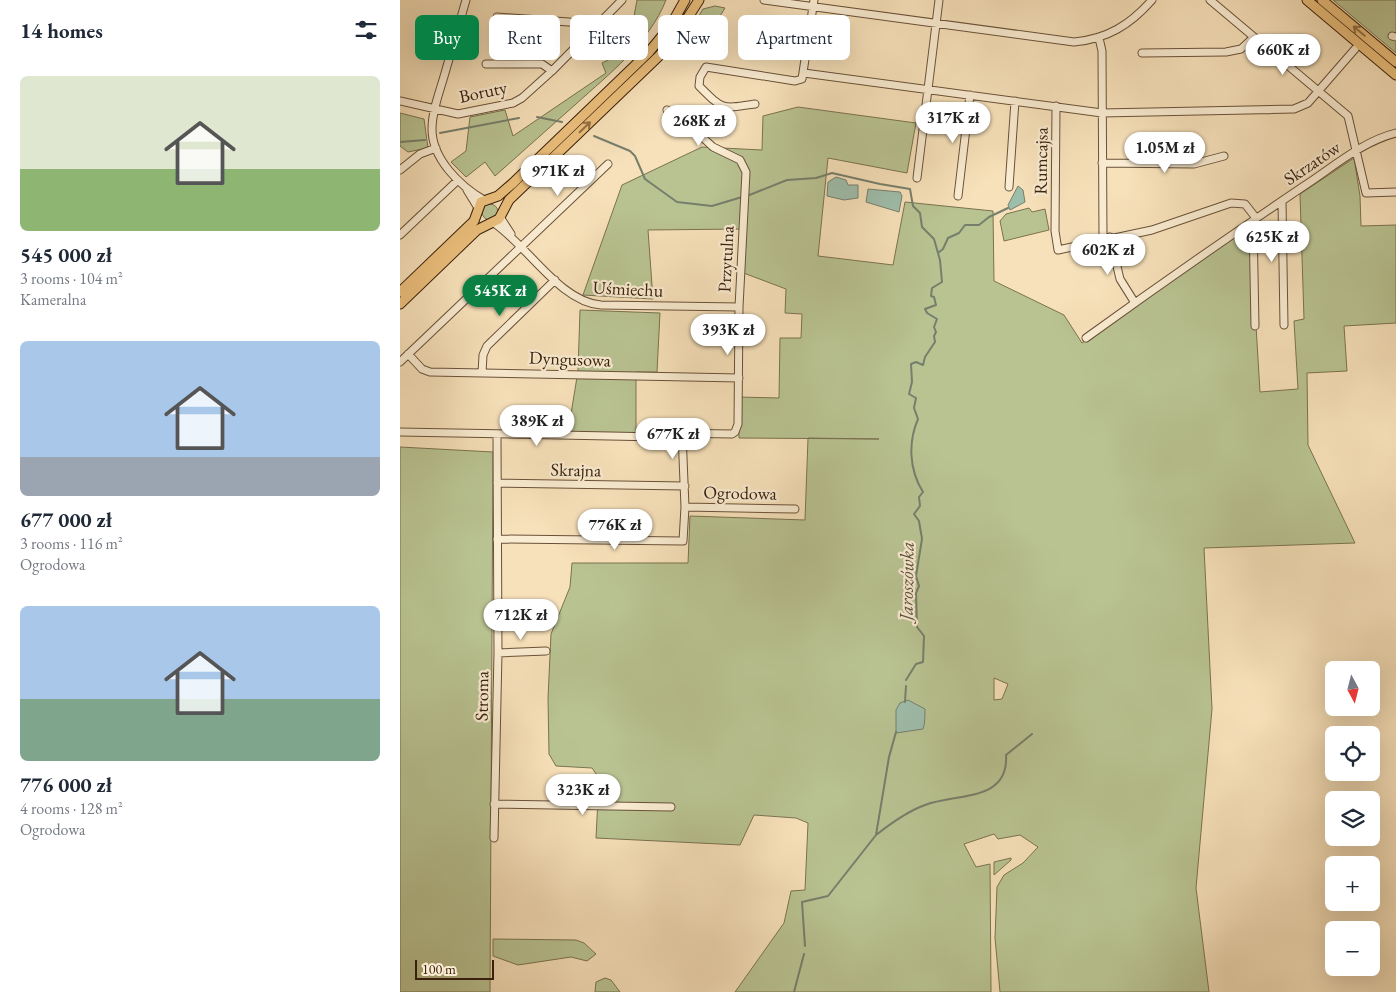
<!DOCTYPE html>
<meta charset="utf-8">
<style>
:root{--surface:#fff;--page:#f2f2f3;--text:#1f2937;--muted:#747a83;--accent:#0b8043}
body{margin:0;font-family:"EB Garamond",serif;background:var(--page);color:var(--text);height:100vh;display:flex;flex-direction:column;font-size:19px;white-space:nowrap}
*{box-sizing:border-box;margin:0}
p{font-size:16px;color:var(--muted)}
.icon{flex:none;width:28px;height:28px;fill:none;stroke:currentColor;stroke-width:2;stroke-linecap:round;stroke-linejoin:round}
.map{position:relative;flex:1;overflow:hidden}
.panel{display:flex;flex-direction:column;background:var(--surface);width:400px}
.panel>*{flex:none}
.banner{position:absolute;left:15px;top:15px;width:475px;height:45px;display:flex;gap:10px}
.needle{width:32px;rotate:173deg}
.fabs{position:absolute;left:925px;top:661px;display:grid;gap:10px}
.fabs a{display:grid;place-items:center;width:55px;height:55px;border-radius:8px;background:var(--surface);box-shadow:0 5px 20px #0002;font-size:25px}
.scale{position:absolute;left:15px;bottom:12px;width:79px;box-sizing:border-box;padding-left:5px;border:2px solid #3a210d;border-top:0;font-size:14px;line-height:18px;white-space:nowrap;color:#3a210d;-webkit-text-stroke:4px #faecd2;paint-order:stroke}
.price{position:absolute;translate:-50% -42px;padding:0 11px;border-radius:18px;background:#fff;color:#222;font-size:16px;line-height:32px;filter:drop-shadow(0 1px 2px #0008)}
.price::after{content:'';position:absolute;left:50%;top:30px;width:15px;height:11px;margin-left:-8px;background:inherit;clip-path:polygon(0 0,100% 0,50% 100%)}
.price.on{background:var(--accent);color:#fff}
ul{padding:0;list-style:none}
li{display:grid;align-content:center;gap:10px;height:265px;padding:0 20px}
li span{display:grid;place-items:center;height:155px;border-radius:8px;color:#555}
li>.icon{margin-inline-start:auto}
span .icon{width:90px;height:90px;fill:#fffc;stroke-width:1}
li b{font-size:21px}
h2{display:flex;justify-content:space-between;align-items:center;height:60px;padding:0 20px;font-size:21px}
.tag{padding:0 18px;border-radius:8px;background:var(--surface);box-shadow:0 5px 20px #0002;font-size:18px;line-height:45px}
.tag.on{background:var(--accent);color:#fff}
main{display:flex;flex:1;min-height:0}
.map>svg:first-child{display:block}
</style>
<main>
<section class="panel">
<h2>14 homes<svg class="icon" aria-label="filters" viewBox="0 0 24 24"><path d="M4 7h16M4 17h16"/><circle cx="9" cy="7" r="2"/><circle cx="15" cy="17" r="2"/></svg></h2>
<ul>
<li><span style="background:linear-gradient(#dfe7d0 60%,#8fb573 0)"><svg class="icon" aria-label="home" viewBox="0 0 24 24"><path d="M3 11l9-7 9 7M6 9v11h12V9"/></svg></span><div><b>545 000 zł</b><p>3 rooms · 104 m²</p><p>Kameralna</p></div></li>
<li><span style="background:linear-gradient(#a9c7e8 75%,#9aa5b1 0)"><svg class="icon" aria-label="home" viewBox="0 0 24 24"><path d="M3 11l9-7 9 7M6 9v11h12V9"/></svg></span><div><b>677 000 zł</b><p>3 rooms · 116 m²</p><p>Ogrodowa</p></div></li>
<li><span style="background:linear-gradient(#a9c7e8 60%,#7fa58c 0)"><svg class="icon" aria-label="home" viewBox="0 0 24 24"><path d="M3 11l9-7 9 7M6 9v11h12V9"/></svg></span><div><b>776 000 zł</b><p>4 rooms · 128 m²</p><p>Ogrodowa</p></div></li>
</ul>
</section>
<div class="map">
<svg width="996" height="992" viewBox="0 0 996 992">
<rect width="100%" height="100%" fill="#f7e1ba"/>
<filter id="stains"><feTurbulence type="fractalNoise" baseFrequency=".004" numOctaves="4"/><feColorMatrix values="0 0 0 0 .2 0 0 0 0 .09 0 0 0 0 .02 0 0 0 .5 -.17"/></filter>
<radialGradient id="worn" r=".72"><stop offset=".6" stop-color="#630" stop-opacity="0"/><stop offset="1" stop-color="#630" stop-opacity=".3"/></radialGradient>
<path fill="#b9c392" stroke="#7a7250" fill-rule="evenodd" d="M237,0H266C249,43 209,74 176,104C149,128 122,152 95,176L85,162L66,177L51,162L66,151L70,117L105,110L113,136L206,73L202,63L214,57L218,40L232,27Z
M933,0H996V53Z
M315,6L325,8L293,59L274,57L303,9Z
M398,107L516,123L507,173L428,158L418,256L493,265L505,202L593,211L594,281L664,315L682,343L850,226L860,392L898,389L894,321L904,319L900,194L954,158L960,196L961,226L996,225V323L944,326L947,371L907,373L908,445L955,543L804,548L812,709L796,888L809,992H600L595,938L597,887L604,875L623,863L638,847L620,835L598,839L594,834L564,844L576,867L590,864L591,992H335L384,923L391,891L405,890L408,823L396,818L354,815L340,845L196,838L199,778L192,768L156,766L149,754L148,698L151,634L170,587L172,563H288L290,516L405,520L408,438L479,439L339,438L338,397L379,398L380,338H401L402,314L385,313L386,289L341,272L342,229L248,230L253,299L183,295L222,185L302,147L362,150L363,116ZM594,678L608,684L602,699L594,700Z
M0,113L24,119L28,148L8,152L0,146Z
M82 212a8 8 0 1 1 16 0a8 8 0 1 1-16 0Z
M629,208L632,212L645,209L649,230L604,241L600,221L606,214Z
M180,310L260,313L257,372H236V433L168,432L178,371Z
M0,447L93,452L90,992H0Z
M611,858V860L594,875V862Z
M93,939L176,940L184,943L196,954L187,961L171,957L118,965L93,956Z
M205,978L211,980L220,992H195L196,982Z"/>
<path fill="#9ebeac" stroke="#767f6c" d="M436,177L446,180L448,185H458V198L444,200L427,196L428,182Z
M618,186L623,190L625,202L610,210L608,205Z
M468,189L500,192L502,196L499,212L466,202Z
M508,700L525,709C525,715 525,724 523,729L496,733V710L500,703Z"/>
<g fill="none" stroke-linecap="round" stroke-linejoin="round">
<path stroke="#767f6c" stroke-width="2" d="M137,117L162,122
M40,133L119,118
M194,136L230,151L235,156L245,179L277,202L312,206L342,197
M0,142L25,140
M347,196L387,180L416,178L432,173L480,184L510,189L513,206L520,213L522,227L534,239L540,260L542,282L532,288L531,296L534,297L536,305L525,309L527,313L537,319L534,327L536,332L534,336L535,342L525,357L523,365L516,362L511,364L512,382L509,394L516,398L514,408L518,419C508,442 509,470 523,492L519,497L520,506L514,514L519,521L522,539L516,576L519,586L516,593L517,627L524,636L523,662L516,664L506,680
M538,253L543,249L548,238L559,233L565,225H579L589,217L608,208
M505,702L506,686
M476,835C490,824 508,811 525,805C557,793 609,802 606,755L632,734
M405,946L402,902L428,896L476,835L489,757L496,732
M394,992L404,954"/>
<g stroke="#695138" stroke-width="9">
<path id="minor" d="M66,0C59,24 52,49 45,73C40,91 32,110 32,129C32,159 60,186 84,200
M364,0L674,42C707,39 730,25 752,0
M810,0L948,116L966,193L996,192
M97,17L183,23L194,30
M992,36L996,37
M699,38L702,51L703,239
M742,53L826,52L841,49L854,37
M86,64H142L152,71
M404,73L702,113L894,109L908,103L955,49
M0,101L58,114L113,103L122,98L152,71L222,0
M355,104C321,109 323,110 299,86L300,77L306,67L395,81L402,79L414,0
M656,106L655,231L658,250L752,230L831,203L845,204L856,218
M267,110L301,136L318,105
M702,163L794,164L824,156
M0,170L20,154L36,148
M517,178L539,0
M609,187L615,101
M67,190L78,208
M558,196L570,95
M882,201L884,325
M100,217L111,234
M853,221L855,326
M94,223C128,246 160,302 201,305L339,307
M0,235L58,180
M710,237L720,279L735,303
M686,338C758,286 831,235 904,186C933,167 963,141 996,133
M8,354L22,369L30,372L339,378
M0,362L208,164
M82,373L83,355L87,346L155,280
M0,432L260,437L266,433L332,434L335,432L338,424L339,307L346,172L340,160L313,147L301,136
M282,433L285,507L395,509
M97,483L285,486
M97,539L283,541L285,507
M98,653L146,651
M94,804L271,807
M94,838L98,653L97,436"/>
</g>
<g stroke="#3a210d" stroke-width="11">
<path id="major" d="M907,0L996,75
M922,0L996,62
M0,292L74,221L81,202L98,196L113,183L249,52L271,25L285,0
M0,304L77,230L99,219L109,200L259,56L278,33L299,0"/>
</g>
<use href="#minor" stroke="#faecd2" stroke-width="7"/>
<use href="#major" stroke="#ecc07d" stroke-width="9"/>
</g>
<defs><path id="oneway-shaft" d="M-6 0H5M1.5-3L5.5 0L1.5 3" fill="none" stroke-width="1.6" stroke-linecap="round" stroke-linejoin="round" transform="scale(1.25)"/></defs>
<g stroke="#937045">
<use href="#oneway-shaft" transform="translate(959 31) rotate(-140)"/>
<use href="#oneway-shaft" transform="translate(185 127) rotate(-44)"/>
</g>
<g text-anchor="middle" stroke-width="4.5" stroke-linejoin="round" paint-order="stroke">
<g font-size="18" fill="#3a210d" stroke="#faecd2">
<text transform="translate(83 92) rotate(-12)" y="6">Boruty</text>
<text transform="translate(641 161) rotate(-89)" y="6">Rumcajsa</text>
<text transform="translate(912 163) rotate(-34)" y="6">Skrzatów</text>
<text transform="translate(326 259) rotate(-87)" y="6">Przytulna</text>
<text transform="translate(228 289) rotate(3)" y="6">Uśmiechu</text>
<text transform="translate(170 359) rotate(2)" y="6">Dyngusowa</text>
<text transform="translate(176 470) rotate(1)" y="6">Skrajna</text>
<text transform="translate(340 493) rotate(1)" y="6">Ogrodowa</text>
<text transform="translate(82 696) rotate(-89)" y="6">Stroma</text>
</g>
<g font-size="19" font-style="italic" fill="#58503d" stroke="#faecd2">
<text transform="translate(506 581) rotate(-89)" y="7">Jaroszówka</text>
</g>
</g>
<rect width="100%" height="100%" filter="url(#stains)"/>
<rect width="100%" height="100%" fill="url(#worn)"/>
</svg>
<div class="fabs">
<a><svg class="needle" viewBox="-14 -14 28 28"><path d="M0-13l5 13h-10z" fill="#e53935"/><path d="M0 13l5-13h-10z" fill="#747a83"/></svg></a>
<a><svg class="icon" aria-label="locate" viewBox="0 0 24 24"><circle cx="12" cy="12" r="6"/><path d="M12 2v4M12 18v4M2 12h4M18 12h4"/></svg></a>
<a><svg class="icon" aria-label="layers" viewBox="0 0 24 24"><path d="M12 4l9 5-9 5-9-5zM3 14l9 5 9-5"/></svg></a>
<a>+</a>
<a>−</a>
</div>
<div class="scale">100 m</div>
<b class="price" style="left:883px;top:76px">660K zł</b>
<b class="price" style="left:553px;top:144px">317K zł</b>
<b class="price" style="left:299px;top:147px">268K zł</b>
<b class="price" style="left:765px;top:174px">1.05M zł</b>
<b class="price" style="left:158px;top:197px">971K zł</b>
<b class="price" style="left:872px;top:263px">625K zł</b>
<b class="price" style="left:708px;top:276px">602K zł</b>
<b class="price on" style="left:100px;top:317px">545K zł</b>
<b class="price" style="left:328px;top:356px">393K zł</b>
<b class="price" style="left:137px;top:447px">389K zł</b>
<b class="price" style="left:273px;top:460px">677K zł</b>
<b class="price" style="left:215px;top:551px">776K zł</b>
<b class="price" style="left:121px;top:641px">712K zł</b>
<b class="price" style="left:183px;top:816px">323K zł</b>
<div class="banner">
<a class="tag on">Buy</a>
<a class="tag">Rent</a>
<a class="tag">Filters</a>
<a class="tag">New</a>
<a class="tag">Apartment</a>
</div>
</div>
</main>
